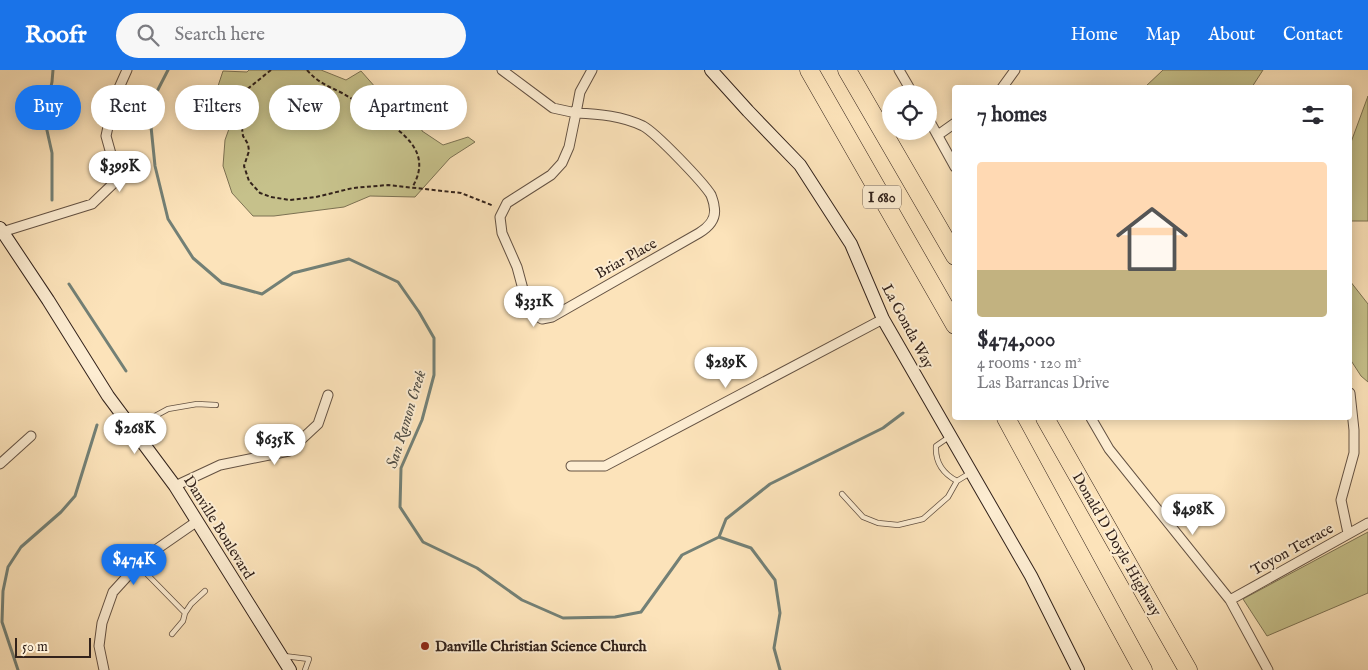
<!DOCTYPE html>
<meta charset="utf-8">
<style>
:root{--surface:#fff;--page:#f7f7f7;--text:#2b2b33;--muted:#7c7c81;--accent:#1a73e8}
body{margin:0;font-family:"IM FELL English",serif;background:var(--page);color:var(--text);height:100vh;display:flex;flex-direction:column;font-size:19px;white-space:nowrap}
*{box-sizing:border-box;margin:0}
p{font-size:16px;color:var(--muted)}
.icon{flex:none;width:28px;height:28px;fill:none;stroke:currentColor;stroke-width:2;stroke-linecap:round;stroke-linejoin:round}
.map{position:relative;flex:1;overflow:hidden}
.panel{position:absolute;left:952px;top:15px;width:400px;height:335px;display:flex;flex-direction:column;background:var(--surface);border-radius:5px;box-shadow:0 2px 12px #0003}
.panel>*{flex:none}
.top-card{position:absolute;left:15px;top:15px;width:475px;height:45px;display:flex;gap:10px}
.controls{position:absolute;left:882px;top:15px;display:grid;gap:10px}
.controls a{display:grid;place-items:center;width:55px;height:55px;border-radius:50%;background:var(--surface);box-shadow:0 2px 12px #0003;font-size:25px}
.scale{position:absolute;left:15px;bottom:12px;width:76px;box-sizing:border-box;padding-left:5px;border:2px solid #32221b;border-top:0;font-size:14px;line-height:18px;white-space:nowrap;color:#32221b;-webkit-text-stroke:4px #fdedd2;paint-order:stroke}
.price{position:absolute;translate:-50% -42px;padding:0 11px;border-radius:18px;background:#fff;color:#222;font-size:16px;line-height:32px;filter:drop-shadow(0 1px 2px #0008)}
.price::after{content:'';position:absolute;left:50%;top:30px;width:15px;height:11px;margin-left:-8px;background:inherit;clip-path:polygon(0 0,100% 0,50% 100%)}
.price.active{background:var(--accent);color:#fff}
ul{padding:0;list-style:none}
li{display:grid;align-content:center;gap:10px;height:265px;padding:0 25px}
li span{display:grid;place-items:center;height:155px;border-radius:5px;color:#555}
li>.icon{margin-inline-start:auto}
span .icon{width:90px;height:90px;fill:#fffc;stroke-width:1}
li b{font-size:21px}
h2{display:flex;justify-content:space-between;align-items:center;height:60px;padding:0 25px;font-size:21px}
.chip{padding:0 18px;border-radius:22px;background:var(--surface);box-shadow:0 2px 12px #0003;font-size:18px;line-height:45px}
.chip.active{background:var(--accent);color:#fff}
header{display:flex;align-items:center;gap:30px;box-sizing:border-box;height:70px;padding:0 25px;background:var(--accent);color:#fff}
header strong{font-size:24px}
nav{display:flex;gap:28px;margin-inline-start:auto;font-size:18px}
.search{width:350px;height:45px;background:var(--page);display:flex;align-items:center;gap:12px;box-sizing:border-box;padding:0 18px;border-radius:28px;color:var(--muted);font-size:19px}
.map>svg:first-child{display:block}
</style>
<header>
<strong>Roofr</strong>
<div class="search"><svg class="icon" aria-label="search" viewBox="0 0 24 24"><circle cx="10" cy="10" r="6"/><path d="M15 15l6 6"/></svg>Search here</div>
<nav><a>Home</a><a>Map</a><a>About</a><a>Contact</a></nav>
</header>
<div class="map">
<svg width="1368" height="600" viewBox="0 0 1368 600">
<rect width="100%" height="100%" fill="#fce3ba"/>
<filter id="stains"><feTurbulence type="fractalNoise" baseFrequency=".004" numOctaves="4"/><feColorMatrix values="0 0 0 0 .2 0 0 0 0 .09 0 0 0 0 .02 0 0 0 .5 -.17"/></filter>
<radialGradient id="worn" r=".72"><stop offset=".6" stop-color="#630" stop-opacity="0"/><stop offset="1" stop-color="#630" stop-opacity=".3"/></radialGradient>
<path fill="#c6c18b" stroke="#7c7253" d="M249,0H321L346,10L361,1L384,27L409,50H421L422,61L443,75L468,67L475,72L450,88L415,127L370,126L344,137L274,146H253L232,123L223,96L225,70L230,56L217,19L223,1L247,2Z
M1163,0H1263L1252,17H1145Z
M1368,26V151H1350V75Z
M1350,211L1368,234V312L1361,306L1350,289Z
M1368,462V523L1267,566L1243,529Z"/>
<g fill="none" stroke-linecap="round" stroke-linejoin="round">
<path stroke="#738076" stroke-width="3" d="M168,0L149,37L155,96L168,149L193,188L222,213L262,224L293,203L349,189L398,212L419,242L434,268V305L422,350L401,398L400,437L423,472L477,498L522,530L563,548L615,547L641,542L682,485L719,467L751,478L775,510L780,543L774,578L780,600
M52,130V83L44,47L52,12L53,0
M69,214L126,301
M719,467L726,449L770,414L883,358L903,343
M18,600L2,552L3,521L8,497L21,477L61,442L75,426L97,355"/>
<g stroke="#645243" stroke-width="6">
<path id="lane" d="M133,358L168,339L197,334L216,335
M949,367L936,376C935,392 942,403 957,411L970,403
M842,424L863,447L878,453L898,455L923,449L948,427L957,411
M138,495L185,543L183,551L172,564
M185,543L191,534L205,521
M284,586L309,589L305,600"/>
</g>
<g stroke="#645243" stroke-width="11">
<path id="street" d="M502,0L553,38L576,43L580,22L592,0
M899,0L913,24
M1002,18L1015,0
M576,43C600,44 622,46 643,56C656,63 703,112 711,125C712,128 714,133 714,136C717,149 709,157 699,163L552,247L542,249L533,244L527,234L517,197L502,163L500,147L507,133L551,105L562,93L569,77Z
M929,50L955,97
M938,65L955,53
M2,162L92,134L118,109L106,66L114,29L127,0
M1091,348L1109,379L1230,530L1268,600
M0,394L31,366
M571,396H605L883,249
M175,416L220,395L289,381L318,354L328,325
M1348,463L1341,430L1354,383V360L1350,323
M1230,530L1368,453
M104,600L99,576L102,553L113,522L144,488L196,452"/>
</g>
<g stroke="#32221b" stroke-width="14">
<path id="secondary" d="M711,0L748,41L800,95L851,174L883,249L1031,506L1078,600
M0,158L48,230L108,326L175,416L290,600"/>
</g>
<g stroke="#32221b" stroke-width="19">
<path id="highway" d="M809,0L955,255
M847,0L955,186
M1006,348L1143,600
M1045,348L1188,600"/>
</g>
<path stroke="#32221b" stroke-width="2" stroke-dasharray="4 2.5" stroke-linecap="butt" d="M271,0L245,21L239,35L243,66L248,74L249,81L244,96L249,111L260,123L271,127L290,130L316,127L353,118L388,115L461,123L494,136
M307,0C317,12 328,16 342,23C353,29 364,37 375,44C401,61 433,81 413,116"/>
<use href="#lane" stroke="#fdedd2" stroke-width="4.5"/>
<use href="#street" stroke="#fdedd2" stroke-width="9"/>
<use href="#secondary" stroke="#fdedd2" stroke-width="12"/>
<use href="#highway" stroke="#fce3ba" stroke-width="18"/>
</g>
<circle fill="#8f2418" stroke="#fdedd2" stroke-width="2" cx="425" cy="576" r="5"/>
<g text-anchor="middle" stroke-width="4" stroke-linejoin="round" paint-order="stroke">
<rect fill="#fdedd2" stroke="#6f5f52" stroke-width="1" x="863" y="115.5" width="38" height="23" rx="4"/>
<g font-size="14" font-weight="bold" fill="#32221b">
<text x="882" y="132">I 680</text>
</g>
<g font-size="15" fill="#32221b" stroke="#fdedd2">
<text transform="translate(626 188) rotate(-29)" y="5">Briar Place</text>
<text transform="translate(908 256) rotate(62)" y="5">La Gonda Way</text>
<text transform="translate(219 457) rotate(58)" y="5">Danville Boulevard</text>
<text transform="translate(1117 474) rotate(60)" y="5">Donald D Doyle Highway</text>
<text transform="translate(1292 479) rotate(-29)" y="5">Toyon Terrace</text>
</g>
<g font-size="15" font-weight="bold" fill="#32221b" stroke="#fdedd2" text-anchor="start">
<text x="435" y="581">Danville Christian Science Church</text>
</g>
<g font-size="16" font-style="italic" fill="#535149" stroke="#fdedd2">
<text transform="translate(405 349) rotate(-73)" y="6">San Ramon Creek</text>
</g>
</g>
<rect width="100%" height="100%" filter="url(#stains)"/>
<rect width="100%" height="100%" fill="url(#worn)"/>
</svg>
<div class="controls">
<a><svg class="icon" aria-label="locate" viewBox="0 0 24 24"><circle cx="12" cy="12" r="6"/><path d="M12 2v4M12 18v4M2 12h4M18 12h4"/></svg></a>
</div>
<div class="scale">50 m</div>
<b class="price" style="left:120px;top:123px">$399K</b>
<b class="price" style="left:534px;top:258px">$331K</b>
<b class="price" style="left:726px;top:319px">$289K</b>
<b class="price" style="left:135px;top:385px">$268K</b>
<b class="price" style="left:275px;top:396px">$635K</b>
<b class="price" style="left:1193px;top:466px">$498K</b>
<b class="price active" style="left:134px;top:516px">$474K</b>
<div class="top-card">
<a class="chip active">Buy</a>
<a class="chip">Rent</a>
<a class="chip">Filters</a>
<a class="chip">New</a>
<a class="chip">Apartment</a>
</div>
<section class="panel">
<h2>7 homes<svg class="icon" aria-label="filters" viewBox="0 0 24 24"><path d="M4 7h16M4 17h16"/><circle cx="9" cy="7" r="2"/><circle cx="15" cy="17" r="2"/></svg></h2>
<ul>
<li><span style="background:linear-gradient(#ffd9b3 70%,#c2b280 0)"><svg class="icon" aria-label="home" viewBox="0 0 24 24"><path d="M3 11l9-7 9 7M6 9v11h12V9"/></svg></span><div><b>$474,000</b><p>4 rooms · 120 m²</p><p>Las Barrancas Drive</p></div></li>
</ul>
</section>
</div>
